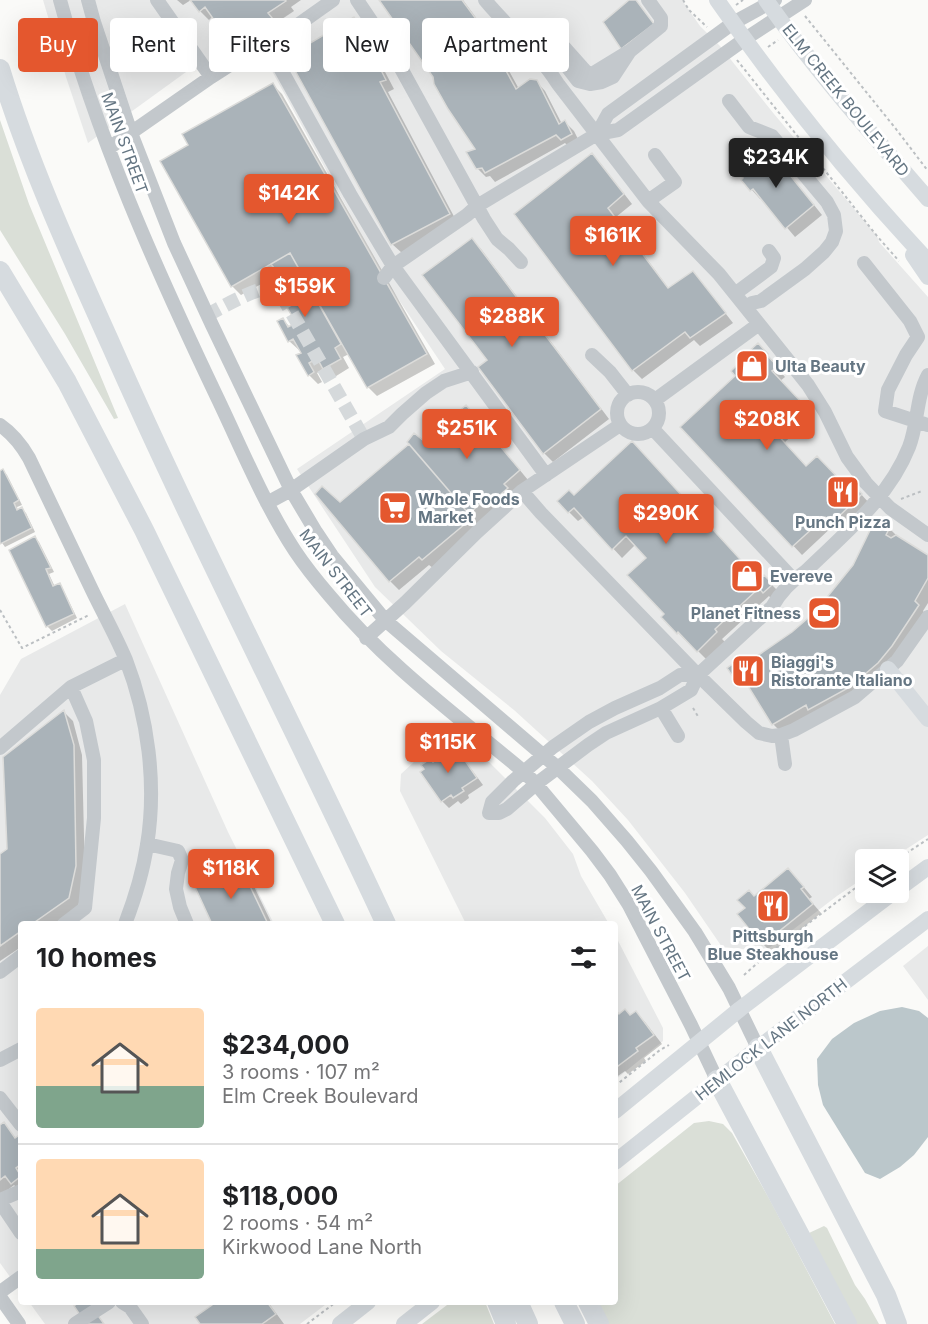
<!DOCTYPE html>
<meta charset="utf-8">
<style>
:root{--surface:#fff;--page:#f2f2f2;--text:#202124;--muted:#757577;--line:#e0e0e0;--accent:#e4572e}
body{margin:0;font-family:Inter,sans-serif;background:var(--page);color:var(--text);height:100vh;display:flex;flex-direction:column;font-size:22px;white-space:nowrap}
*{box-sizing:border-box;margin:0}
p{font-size:20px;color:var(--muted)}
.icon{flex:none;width:33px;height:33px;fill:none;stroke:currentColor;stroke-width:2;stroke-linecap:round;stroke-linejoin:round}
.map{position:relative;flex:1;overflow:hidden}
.details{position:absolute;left:18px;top:921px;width:600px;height:384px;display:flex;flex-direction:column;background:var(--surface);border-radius:6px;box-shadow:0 6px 24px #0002}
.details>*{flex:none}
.guide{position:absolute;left:18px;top:18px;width:600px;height:54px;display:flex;gap:12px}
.controls{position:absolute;left:855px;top:849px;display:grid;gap:12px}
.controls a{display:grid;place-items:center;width:54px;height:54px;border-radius:6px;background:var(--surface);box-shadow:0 6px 24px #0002;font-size:30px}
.price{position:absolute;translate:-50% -51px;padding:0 14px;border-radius:6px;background:var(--accent);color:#fff;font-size:20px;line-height:39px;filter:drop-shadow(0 2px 3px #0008)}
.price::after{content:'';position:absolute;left:50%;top:36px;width:18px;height:14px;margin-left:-9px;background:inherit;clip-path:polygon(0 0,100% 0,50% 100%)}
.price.on{background:#222;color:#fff}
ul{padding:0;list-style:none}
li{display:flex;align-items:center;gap:18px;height:150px;padding:0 18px}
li+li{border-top:2px solid var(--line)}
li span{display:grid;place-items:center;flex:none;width:168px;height:120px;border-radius:6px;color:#555}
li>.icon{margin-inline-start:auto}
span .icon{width:72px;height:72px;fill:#fffc;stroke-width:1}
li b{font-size:26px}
h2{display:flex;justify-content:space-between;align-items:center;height:72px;padding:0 18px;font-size:26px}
.pill{padding:0 21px;border-radius:6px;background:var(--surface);box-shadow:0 6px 24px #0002;font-size:21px;line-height:54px}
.pill.on{background:var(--accent);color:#fff}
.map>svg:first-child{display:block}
</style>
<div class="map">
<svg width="928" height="1324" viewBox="0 0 928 1324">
<rect width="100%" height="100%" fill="#fafaf8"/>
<path fill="#e8e9e9" d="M43,0H682L700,26L720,46L774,114L877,236L879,242L928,297V835L891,859L866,860L865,877L837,896L765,951L722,947L685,893L628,820L592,781L514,710L441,651L375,587L297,469L445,369L391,288L331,179L272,71L259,35L238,46L221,56L193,67L88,143L66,77Z
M125,604L228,832L274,924H21V1292L0,1263V695L21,659Z
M450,729L478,751L545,818L573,854L581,876L609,924H466L400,791L401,774Z
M615,935L663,1028V1041L615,1080Z
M928,946V1000L903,966Z
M29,1302H329L300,1324H45Z"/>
<path fill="#dadfd7" d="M0,120L29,204L118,418L114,419L65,334L0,230Z
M709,1121L723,1124L732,1133L771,1202L835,1324H609L597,1302H615V1186L694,1123Z
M824,1226L827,1228L855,1285L865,1299L879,1324H856L809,1233Z
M451,1302H485L494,1324H422Z"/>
<path fill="#bbc7cb" d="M902,1007L919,1011L928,1018V1137L914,1155L900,1167L880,1179L865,1173L823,1105L818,1085L817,1059L832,1039L854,1023L880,1011Z"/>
<path fill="#0003" d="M177,0H191L183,5Z
M192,0H301L291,7L294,11L276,23L281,29L261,43L255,37L238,48L229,39L213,16L209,20L200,11Z
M381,0H463L491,38L519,89L536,81L545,91L562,124L565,122L574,131L580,143L571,149L565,143L495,182L490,176L486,177L477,168V150L434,76Z
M353,19L362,28L394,89L388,92L458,224L402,253L392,244Z
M273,85L282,94L435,364L377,396L368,387L349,354L343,357L349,368L333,378L324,368L317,373L322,382L318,384L309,375L303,353L301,349L299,350L289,341L279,322L283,320L291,328L298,323L289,291L279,282L276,276L241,295L232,286L190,145Z
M769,151L778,160L822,215L795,237L762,198L760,199L743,180Z
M592,155L601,164L632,204L616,217L669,289L701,282L733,323L700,346L694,340L642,379L633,370L516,214Z
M472,240L481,249L609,419L553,462L544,453L489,360Z
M758,345L776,364L775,365L785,377L780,381L813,416L784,443L806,468L860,493L870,504L841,531L834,525L802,555L682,427L737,376Z
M475,416L528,480L433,568L429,565L399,590L390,581L340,504L424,443Z
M3,471L7,475L22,505L17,507L18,511L21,509L26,513L35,532L5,547L0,540V472Z
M574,497L760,582L764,577L781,594L773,601L769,596L722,639L725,642L707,660L688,641L687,642L663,617L666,614L648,558L636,544L622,558L584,517L578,521L559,502Z
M889,528L898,537L928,557V603L923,611L927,616L887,672L783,734L774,725L747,682L743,685L734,676L729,668H741L793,633L816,613Z
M35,538L39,542L54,572L49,574L55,587L59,585L63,589L77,618L52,631L47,626L11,550Z
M64,712L73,721L82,755L85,876L78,907L54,924H21V947L0,961V856L8,850Z
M455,748L461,755L483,785L468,795L469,798L461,804L458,801L449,808L442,801L433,763Z
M240,867L249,876L272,924H214Z
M797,879L812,897L809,899L821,913L772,953L763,944L747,908Z
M615,1013L620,1015L630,1017L636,1013L645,1022L662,1044L644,1058L646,1061L628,1074L625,1071L615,1078Z
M3,1124L17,1139L21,1136V1192L14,1185L0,1196V1126Z
M213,1302H268L284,1324H202L214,1306Z"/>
<path fill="#aab3b9" stroke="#dcdcda" stroke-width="1.5" d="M190,0H285L286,1L268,13L273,19L251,35L246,28L228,40L205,7L199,12Z
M379,0H462L482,27L516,89L530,79L537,80L559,124L565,120L572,134L561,140L556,135L485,173L482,168L476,169L466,152L475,149L448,109L434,84L433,77Z
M629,0H636L654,24L621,49L603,22Z
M354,17L386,80L380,82L450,214L391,245L292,65L295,52Z
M273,83L427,354L367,388L290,253L231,287L160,161L188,145L182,134Z
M769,149L814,205L785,229L753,189L750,191L741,180L743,178L739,173Z
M592,153L624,194L608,208L668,288L693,271L726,313L690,338L685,332L632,371L514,214Z
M472,238L601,409L543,454L478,367L487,360L422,275Z
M290,253L341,344L335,348L341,359L323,369L317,358L309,363L314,372L308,376L296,355L301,353L293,339L288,342L277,321L283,318L288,327L296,323L280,295L289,289L284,279L278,283L271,270L274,268L271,264Z
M758,343L768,354L767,355L778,367L772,371L805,406L776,433L806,466L817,456L847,487L851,482L862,494L831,524L825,517L792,547L680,427L735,376L731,371L747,355L746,354Z
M466,405L520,470L504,484L508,488L487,506L483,501L469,514L407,442L414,433L424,441Z
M632,441L759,580L764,575L773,584L763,593L759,588L715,629L717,632L697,652L678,632L677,634L661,617L664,614L627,575L646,558L626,536L612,550L574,508L568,513L557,501L569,490L574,495Z
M409,444L469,514L462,521L465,524L422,560L419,557L389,582L315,494L322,486L340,502Z
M3,469L19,500L14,503L17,510L22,507L32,528L0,544V471Z
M875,520L890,527L886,535L891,538L896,535L928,555V578L915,601L919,605L892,646L878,663L850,687L808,710L806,705L772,725L740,673L733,677L727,668L737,661L741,667L792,632L815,612L853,565Z
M35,536L51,568L46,569L53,586L60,583L74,614L46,627L9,550Z
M64,710L74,745L76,866L69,898L32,924H21V931L0,946V854L7,849L3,757Z
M455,746L477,778L462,788L464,791L453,798L451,795L441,802L420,772L424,769L421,765L430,759L433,762Z
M240,865L268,924H212L195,887Z
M788,868L804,887L801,889L813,904L762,945L737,914L745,908L737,900L749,890L754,896Z
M625,1009L630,1015L636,1011L654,1035L636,1048L638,1051L618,1066L615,1063V1011L616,1010L619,1014Z
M4,1122L15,1138L21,1134V1164L16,1168L21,1176L11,1184L5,1176L0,1180V1125Z
M79,1302H99L80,1315L74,1306Z
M211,1302H267L276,1314L262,1324H200L195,1317L212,1305Z
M92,1307L104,1324H88L81,1315Z"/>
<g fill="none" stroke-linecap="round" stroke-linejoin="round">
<path stroke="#d5d9db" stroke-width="14" stroke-dasharray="14 7" stroke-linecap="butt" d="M207,315C219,309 262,284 274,288C275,288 281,293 281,294L364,439"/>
<path stroke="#bbbfc2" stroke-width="2" stroke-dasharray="3 3" stroke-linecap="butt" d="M683,0L689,10L707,27
M736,5L743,0
M805,16L896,129L928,171
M768,47L778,40
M737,60L877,236L899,261
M901,499L922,491
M0,610L22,648L89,615
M693,708L699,718
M896,860L928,839
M744,975L769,953L866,880
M615,1086L660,1050L669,1045
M307,1324L336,1302"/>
<path stroke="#c3c8cc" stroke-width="14" d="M60,0C97,137 155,267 216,395C241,447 263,502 295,551C305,566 317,581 329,595C385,663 456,715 523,771L536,784L592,851L610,875L629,905L691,1025L717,1080
M88,0L94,22L131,133L174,243L212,325L291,490L316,532L332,556L385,620L558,768L592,801L627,841L651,871L695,932L729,988L758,1048
M157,0L211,77
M357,0L392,52L484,219L497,239L509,249L521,262
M485,0C509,29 538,52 558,84L648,201L719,274L808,385L825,412L847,457L866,483L890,508L928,535
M548,25L555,40L558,55L578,81L590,84L602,82L613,77L630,51L661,26V18L648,0
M562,45L587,73L592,74L628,52
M268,46L350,194L393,266L546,475
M729,101L749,127L772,136L827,202L834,215L836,231L832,242L824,252L805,269L761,301L752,303L747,307
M597,134L608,114L733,23L775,0
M109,148L211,77L253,50L268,46L333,0
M648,201L675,182L655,155
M864,263L910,321L918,337L906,355L888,390L885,411L928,425
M384,278L393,266L467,215L477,206L597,134L618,130L745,39L805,0
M736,293L771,267L774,258L769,251
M592,355L610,372L628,395
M617 413a21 21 0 1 1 42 0a21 21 0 1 1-42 0Z
M655,400L759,324
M0,425C13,434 21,444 29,458C50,502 71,546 92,590C103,613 116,636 126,660C148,717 157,784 147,845C143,872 135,898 125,924
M653,429L793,579
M522,491L541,513L698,675L746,722L759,733L772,736L781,735L794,730L855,697L897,661L928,617
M267,503L291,490L364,439L389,427L402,414L426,393L444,381L472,372
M366,638L405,603L477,532L522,491L620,425
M680,675H698L691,690L661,708L606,733L588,745L536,784L507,809L499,813H489L492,802L513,781L553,747L589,722L615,708L660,688Z
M698,675L772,607C781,591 791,581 806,571C844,534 889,498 909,447C918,424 916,397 928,375
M661,708L678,736
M781,735L785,764
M0,748L71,687
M147,844L178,851L182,860L178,873L176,889L180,907L187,924
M64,924L85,908L94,818V760L86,721L71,687L125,660
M0,972L21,956
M0,1060L21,1049
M0,1098L21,1125
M0,1200L21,1191
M0,1202L21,1233
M0,1292L21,1277
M0,1297L19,1324
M122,1302L130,1307L142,1324
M75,1324L109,1302"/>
<path stroke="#d6dbdf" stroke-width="16" d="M717,0C781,92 852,180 928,261
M766,0C815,70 872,134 928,199
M913,255L928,277
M888,669L928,719
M898,889L928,867
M615,1111L740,1009L894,892
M615,1162L758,1048L928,919
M340,1324L368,1302
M404,1324L432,1302"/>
<path stroke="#d6dbdf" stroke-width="20" d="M0,69C29,164 70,254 111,345C197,540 296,730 386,924
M0,271L67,382L144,530L335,924
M758,1048L886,1295L897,1324
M717,1080L847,1324
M497,1302L506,1324
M518,1302L528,1324
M564,1302L575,1324
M588,1302L599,1324"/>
</g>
<defs>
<g id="shop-square" transform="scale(1.725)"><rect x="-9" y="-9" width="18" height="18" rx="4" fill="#e4572e" stroke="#fff"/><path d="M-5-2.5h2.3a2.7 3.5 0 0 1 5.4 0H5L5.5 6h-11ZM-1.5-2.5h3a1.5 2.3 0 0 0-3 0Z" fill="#fff"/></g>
<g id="restaurant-square" transform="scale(1.725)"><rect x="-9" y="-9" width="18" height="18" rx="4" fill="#e4572e" stroke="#fff"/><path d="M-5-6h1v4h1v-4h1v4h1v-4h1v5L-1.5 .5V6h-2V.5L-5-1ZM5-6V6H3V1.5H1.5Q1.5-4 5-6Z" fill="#fff"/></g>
<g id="supermarket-square" transform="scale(1.725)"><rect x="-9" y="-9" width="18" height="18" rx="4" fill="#e4572e" stroke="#fff"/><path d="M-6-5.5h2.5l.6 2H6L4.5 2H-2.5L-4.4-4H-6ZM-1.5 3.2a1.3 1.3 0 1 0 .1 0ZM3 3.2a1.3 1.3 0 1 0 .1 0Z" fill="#fff"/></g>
<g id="stadium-square" transform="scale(1.725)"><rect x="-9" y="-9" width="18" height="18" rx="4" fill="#e4572e" stroke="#fff"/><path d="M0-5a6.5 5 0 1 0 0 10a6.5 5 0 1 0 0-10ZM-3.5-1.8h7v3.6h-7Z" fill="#fff"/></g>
</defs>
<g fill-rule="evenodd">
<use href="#shop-square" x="752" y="366"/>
<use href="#restaurant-square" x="843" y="492"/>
<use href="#supermarket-square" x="395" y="508"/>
<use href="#shop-square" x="747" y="576"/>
<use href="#stadium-square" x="824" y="613"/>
<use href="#restaurant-square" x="748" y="671"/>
<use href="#restaurant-square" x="773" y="906"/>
</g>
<g text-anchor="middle" stroke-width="6" stroke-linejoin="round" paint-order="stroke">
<g font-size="16" fill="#657683" stroke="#fff">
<text transform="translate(846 100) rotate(51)" y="6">ELM CREEK BOULEVARD</text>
<text transform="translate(125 143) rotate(70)" y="6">MAIN STREET</text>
<text transform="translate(336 573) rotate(52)" y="6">MAIN STREET</text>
<text transform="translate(661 933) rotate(62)" y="6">MAIN STREET</text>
<text transform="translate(771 1039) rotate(-38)" y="6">HEMLOCK LANE NORTH</text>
</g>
<g font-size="16" font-weight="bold" fill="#657683" stroke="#fff" text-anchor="start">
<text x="775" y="372">Ulta Beauty</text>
<text x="418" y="505">Whole Foods<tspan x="418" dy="18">Market</tspan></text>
<text x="843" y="528" text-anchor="middle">Punch Pizza</text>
<text x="770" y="582">Evereve</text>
<text x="801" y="619" text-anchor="end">Planet Fitness</text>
<text x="771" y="668">Biaggi's<tspan x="771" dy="18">Ristorante Italiano</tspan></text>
<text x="773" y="942" text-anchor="middle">Pittsburgh<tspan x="773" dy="18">Blue Steakhouse</tspan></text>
</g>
</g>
</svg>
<div class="controls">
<a><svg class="icon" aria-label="layers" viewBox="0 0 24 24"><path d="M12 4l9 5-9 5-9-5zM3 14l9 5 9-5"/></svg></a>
</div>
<b class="price on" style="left:776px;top:189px">$234K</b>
<b class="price" style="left:289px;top:225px">$142K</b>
<b class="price" style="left:613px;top:267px">$161K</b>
<b class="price" style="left:305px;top:318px">$159K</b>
<b class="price" style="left:512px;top:348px">$288K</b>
<b class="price" style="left:767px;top:451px">$208K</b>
<b class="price" style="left:467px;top:460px">$251K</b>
<b class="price" style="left:666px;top:545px">$290K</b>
<b class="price" style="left:448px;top:774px">$115K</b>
<b class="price" style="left:231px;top:900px">$118K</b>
<div class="guide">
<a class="pill on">Buy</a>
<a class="pill">Rent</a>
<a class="pill">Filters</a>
<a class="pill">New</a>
<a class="pill">Apartment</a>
</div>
<section class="details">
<h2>10 homes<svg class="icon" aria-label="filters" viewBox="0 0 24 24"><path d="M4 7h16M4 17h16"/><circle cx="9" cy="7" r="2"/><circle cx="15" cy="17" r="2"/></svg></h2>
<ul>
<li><span style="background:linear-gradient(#ffd9b3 65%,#7fa58c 0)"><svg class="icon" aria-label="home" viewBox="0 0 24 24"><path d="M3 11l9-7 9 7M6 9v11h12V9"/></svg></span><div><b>$234,000</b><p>3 rooms · 107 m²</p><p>Elm Creek Boulevard</p></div></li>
<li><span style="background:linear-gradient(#ffd9b3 75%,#7fa58c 0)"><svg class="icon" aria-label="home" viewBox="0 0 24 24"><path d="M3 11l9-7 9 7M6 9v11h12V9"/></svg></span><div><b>$118,000</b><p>2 rooms · 54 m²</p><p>Kirkwood Lane North</p></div></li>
</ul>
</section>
</div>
